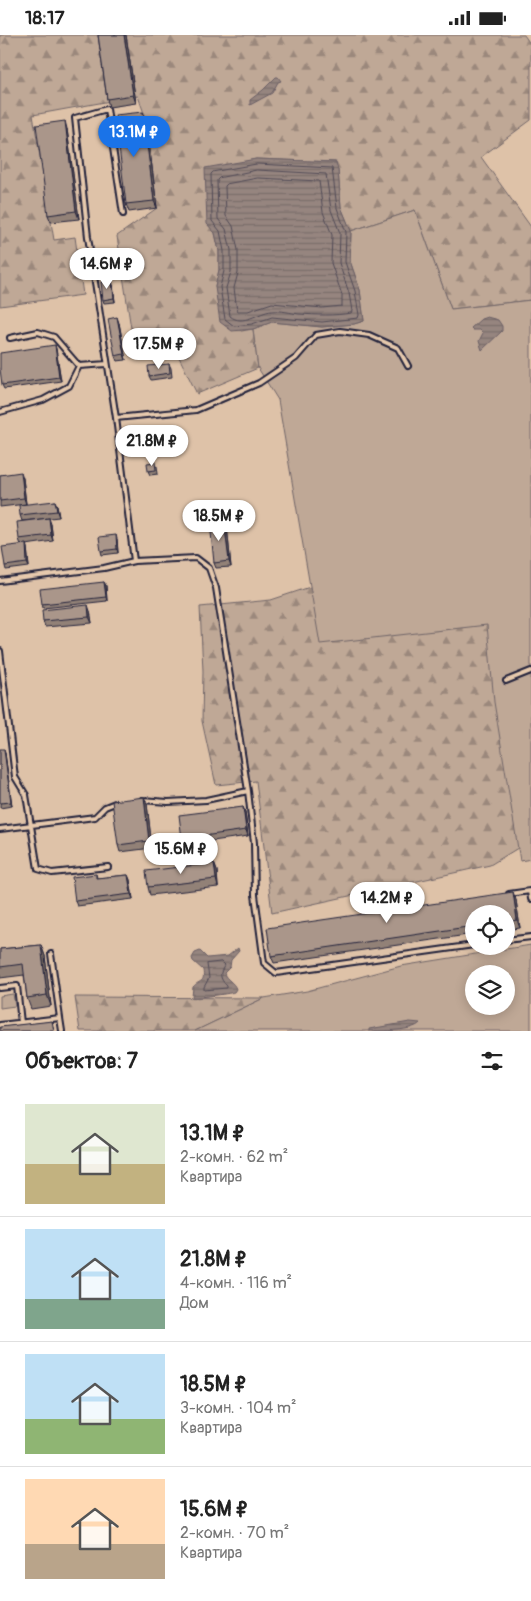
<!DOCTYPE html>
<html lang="ru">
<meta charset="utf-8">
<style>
:root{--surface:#fff;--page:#f6f6f6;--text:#222;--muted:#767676;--line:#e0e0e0;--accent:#1a73e8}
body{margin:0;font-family:Pangolin,sans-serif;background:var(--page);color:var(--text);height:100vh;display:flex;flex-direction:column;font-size:19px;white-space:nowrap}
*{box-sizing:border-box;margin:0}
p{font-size:16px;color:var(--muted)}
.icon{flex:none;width:28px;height:28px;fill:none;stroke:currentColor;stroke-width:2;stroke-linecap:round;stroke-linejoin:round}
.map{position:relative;height:996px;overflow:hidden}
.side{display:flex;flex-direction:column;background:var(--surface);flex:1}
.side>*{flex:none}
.fabs{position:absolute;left:465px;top:870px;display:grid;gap:10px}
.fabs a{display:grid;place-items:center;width:50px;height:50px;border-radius:50%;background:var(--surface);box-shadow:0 2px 12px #0003;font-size:25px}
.price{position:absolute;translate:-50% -42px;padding:0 11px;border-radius:18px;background:#fff;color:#222;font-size:16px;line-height:32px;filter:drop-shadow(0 1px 2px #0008)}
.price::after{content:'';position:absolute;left:50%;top:30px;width:15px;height:11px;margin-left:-8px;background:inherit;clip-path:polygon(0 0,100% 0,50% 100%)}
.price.on{background:var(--accent);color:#fff}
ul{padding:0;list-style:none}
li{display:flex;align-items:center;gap:15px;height:125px;padding:0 25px}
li+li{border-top:1px solid var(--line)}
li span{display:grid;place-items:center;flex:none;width:140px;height:100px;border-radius:0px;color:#555}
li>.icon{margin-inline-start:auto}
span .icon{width:60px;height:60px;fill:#fffc;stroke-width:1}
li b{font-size:21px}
h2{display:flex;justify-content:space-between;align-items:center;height:60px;padding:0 25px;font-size:21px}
.status{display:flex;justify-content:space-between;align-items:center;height:35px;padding:0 25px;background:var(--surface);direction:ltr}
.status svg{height:14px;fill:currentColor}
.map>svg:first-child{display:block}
</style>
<div class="status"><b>18:17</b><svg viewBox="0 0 49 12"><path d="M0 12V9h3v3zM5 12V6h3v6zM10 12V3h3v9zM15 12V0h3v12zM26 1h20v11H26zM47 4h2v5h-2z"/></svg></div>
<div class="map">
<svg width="531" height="996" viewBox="0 0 531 996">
<defs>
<pattern id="forest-firs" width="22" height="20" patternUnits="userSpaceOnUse" patternTransform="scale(1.25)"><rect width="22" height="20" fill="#bfa896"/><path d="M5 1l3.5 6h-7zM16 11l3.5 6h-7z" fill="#9b887c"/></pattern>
<pattern id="water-rules" width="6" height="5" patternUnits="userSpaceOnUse" patternTransform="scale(1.25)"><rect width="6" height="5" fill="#96857f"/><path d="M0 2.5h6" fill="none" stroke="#7a6c69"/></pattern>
</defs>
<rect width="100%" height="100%" fill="#dec2a8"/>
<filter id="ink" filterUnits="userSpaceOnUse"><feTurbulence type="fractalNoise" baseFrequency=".02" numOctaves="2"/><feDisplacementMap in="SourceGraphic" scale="10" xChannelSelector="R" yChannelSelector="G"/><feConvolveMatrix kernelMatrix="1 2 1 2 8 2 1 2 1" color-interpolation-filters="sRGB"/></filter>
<g filter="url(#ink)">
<path fill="url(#forest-firs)" stroke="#706568" d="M0,0H524L531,10V85L481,122L531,192V265L451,274L415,175L351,196L341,172L338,135L335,127L256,124L234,129L215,198L219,216V235L215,252L241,296L253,294L258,333L197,359L179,322L135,320L117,201L157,173L146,84L138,61L33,80L54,205L75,202L83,260L0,271Z
M337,543L494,562L531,805L490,830L272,878L256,746L216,750L202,686L203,636L200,572L271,565Z
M75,962L264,963L195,996H80Z"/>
<path fill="#bfa896" stroke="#706568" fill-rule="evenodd" d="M415,175L451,274L531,265V824L520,826L494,667L487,590L320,609L278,365L258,333L253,294L272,287L322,292L354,289L364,286L360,255L350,226L351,196Z
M531,910V996H195L264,963L307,956L401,931ZM474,939H506V971H474Z
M13,959L15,971L0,973V961Z"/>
<path fill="url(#water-rules)" stroke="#685d64" d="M276,42H278L281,46L278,47L272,58L250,70V65L263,55Z
M256,124L336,127L338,135L341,172L351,196L350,226L360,255L364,286L354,289L322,292L272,287L253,294L232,296L220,287L215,252L219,235V216L215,198L207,189L205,133Z
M487,282L498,285L502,291V296L482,315L479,306L483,298L480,295H473L471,293L481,284Z
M238,913L239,916L231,925L230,932L224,938C226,945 234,947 236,954L234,957C228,959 197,963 192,962L193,952C200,944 205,949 203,935L193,926L192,923L195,918L200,916L207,923L228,921Z
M410,987L420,988C413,996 383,996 369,996V994Z"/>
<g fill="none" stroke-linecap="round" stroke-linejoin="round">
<path stroke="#504a56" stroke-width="1" d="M257,129L332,133L337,173L346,197L345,227L355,256L359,280L358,283L322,287L272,282L252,289L234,291L225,284L220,252L224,236V216L220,196L212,186L211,139L213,137Z
M257,135L326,139L331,175L340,198L339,228L349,258L352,276L351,278C334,281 317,280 299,279C291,278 281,275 272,276C258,277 243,292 230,281L226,253L231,237V215L226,194L218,184L217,145L219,143Z
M258,143L319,146L323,177L332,200L331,228L342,260V271L322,273L272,268L248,276H237L234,253L238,238V215L233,191L226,181L225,151L227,149Z
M222,927L225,930C219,938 219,943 227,951V953L204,955V952L209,943L207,929Z"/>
<g stroke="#22223b" stroke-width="8">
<path id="service" d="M123,179L107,74L75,83L88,202L116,383L134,526
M10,303L38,297L54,302L79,331
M0,377L43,365L69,351L79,331L107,329
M116,383L196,375L259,348L296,323L316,300L340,296L369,300L398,313L408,331
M0,546L104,533L134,526L196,523L209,533L216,553L248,756L254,808L255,860L264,928L276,938L474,910
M0,616L15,742L26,760L38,834L52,838L108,832
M506,646L531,636
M142,765L168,767L206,765L248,756
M0,794L95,782L105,772L115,768
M509,859L530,856L531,864
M506,905L531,902
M51,919L60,983
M0,953L17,951L21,988
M0,990L60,983L62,996"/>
</g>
<use href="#service" stroke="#e6c9ad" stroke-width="4"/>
</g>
<path fill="#928177" stroke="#22223b" d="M98,0H126L136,68L109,72L107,64Z
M146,84L157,173L129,177L126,169Z
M67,94L79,184L51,187L48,180Z
M113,250L115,267L104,268L103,265Z
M119,288L126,325L117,326L115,321Z
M55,310L56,314L61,346L4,354L2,350Z
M169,329L171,333L172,342L151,345L149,341Z
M157,431L158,439L150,440L148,436Z
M0,440L23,443L26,469L0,472Z
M55,466L57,471L59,482L22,486L20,480Z
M224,486L227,491L231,532L216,533L214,528Z
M51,489L53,506L26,510L27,513L29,532L6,535L5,531L21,510L19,504Z
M117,504L118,518L102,520L101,516Z
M104,547L106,551L107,566L43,573L42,569Z
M90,576L92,588L45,592L43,586Z
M0,714L5,718L12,771L0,773Z
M144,762L147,769L152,813L120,817L118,810Z
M243,772L245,777L248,801L184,810L182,804Z
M214,828L217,836L218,852L150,860L148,852Z
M96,839L97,843L128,840L130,845L133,864L77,871L75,866Z
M516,865L520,893L506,895V879H474V899L274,928L271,921Z
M41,910L45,921L51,971L31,974L27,963L24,940L0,943V914Z"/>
<path fill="#776961" stroke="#22223b" d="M124,0H126L136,68L133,60Z
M143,77L146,84L157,173L154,166Z
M65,86L67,94L79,184L76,176Z
M112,246L113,250L115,267L114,263Z
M117,282L119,288L126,325L124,319Z
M55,310L56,314L61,346L59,342Z
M21,437L23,443L26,469L24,463Z
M55,466L57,471L59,482L57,476Z
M49,483L51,489L53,506L51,500Z
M224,486L227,491L231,532L229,526Z
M116,500L117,504L118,518L117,514Z
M26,509L27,513L29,532L27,528Z
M104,547L106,551L107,566L106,562Z
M88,570L90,576L92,588L89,582Z
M4,714L5,718L12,771L11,767Z
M144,762L147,769L152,813L149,806Z
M243,772L245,777L248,801L246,795Z
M214,828L217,836L218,852L216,844Z
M128,840L130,845L133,864L131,859Z
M513,857L516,865L520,893L517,885Z
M41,910L45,921L51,971L47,960Z"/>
<path fill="#aa968a" stroke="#22223b" d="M98,0H124L133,60L107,64Z
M143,77L154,166L126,169L115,80Z
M65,86L76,176L48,180L36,90Z
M112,246L114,263L103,265L101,247Z
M117,282L124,319L115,321L108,284Z
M55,310L59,342L2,350L0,334V318Z
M169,329L170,338L149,341L148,331Z
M155,427L156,435L148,436L147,428Z
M21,437L24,463L0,466V440Z
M55,466L57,476L20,480L19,470Z
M49,483L51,500L19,504L17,487Z
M224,486L229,526L214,528L210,487Z
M116,500L117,514L101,516L99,502Z
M26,509L27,528L5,531L2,512Z
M104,547L106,562L42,569L40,554Z
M88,570L89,582L43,586L42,575Z
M0,714H4L11,767L0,768Z
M144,762L149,806L118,810L112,766Z
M243,772L246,795L182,804L179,780Z
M214,828L216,844L148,852L146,836Z
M96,839V843L128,840L131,859L75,866L72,842Z
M513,857L517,885L506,887V879H474V891L271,921L267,893Z
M41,910L47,960L27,963L23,929L0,932V914Z
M52,986L54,996H0V992Z"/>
</g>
</svg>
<div class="fabs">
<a><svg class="icon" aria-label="locate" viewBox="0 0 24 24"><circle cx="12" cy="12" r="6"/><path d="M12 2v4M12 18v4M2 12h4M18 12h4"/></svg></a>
<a><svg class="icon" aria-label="layers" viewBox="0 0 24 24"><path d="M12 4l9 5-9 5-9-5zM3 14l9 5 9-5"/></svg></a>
</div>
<b class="price on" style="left:134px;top:123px">13.1M ₽</b>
<b class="price" style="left:107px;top:255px">14.6M ₽</b>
<b class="price" style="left:159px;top:335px">17.5M ₽</b>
<b class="price" style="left:152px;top:432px">21.8M ₽</b>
<b class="price" style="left:219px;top:507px">18.5M ₽</b>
<b class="price" style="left:181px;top:840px">15.6M ₽</b>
<b class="price" style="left:387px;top:889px">14.2M ₽</b>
</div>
<section class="side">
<h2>Объектов: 7<svg class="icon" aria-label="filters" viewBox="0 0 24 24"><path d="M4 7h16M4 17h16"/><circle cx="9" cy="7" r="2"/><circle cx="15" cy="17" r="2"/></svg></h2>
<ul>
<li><span style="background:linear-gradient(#dfe7d0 60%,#c2b280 0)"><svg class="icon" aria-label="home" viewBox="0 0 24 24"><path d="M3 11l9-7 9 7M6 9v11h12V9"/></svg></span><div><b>13.1M ₽</b><p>2-комн. · 62 m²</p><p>Квартира</p></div></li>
<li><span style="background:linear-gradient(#bfe0f5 70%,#7fa58c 0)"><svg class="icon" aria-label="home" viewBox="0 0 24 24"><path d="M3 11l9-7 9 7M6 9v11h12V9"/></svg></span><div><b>21.8M ₽</b><p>4-комн. · 116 m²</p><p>Дом</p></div></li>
<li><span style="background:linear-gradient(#bfe0f5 65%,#8fb573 0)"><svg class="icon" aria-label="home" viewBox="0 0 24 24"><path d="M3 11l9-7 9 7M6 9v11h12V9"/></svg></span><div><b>18.5M ₽</b><p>3-комн. · 104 m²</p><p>Квартира</p></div></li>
<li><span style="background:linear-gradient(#ffd9b3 65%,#b9a48a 0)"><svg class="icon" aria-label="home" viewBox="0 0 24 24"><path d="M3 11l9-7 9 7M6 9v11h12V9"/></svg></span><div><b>15.6M ₽</b><p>2-комн. · 70 m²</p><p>Квартира</p></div></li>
</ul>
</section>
